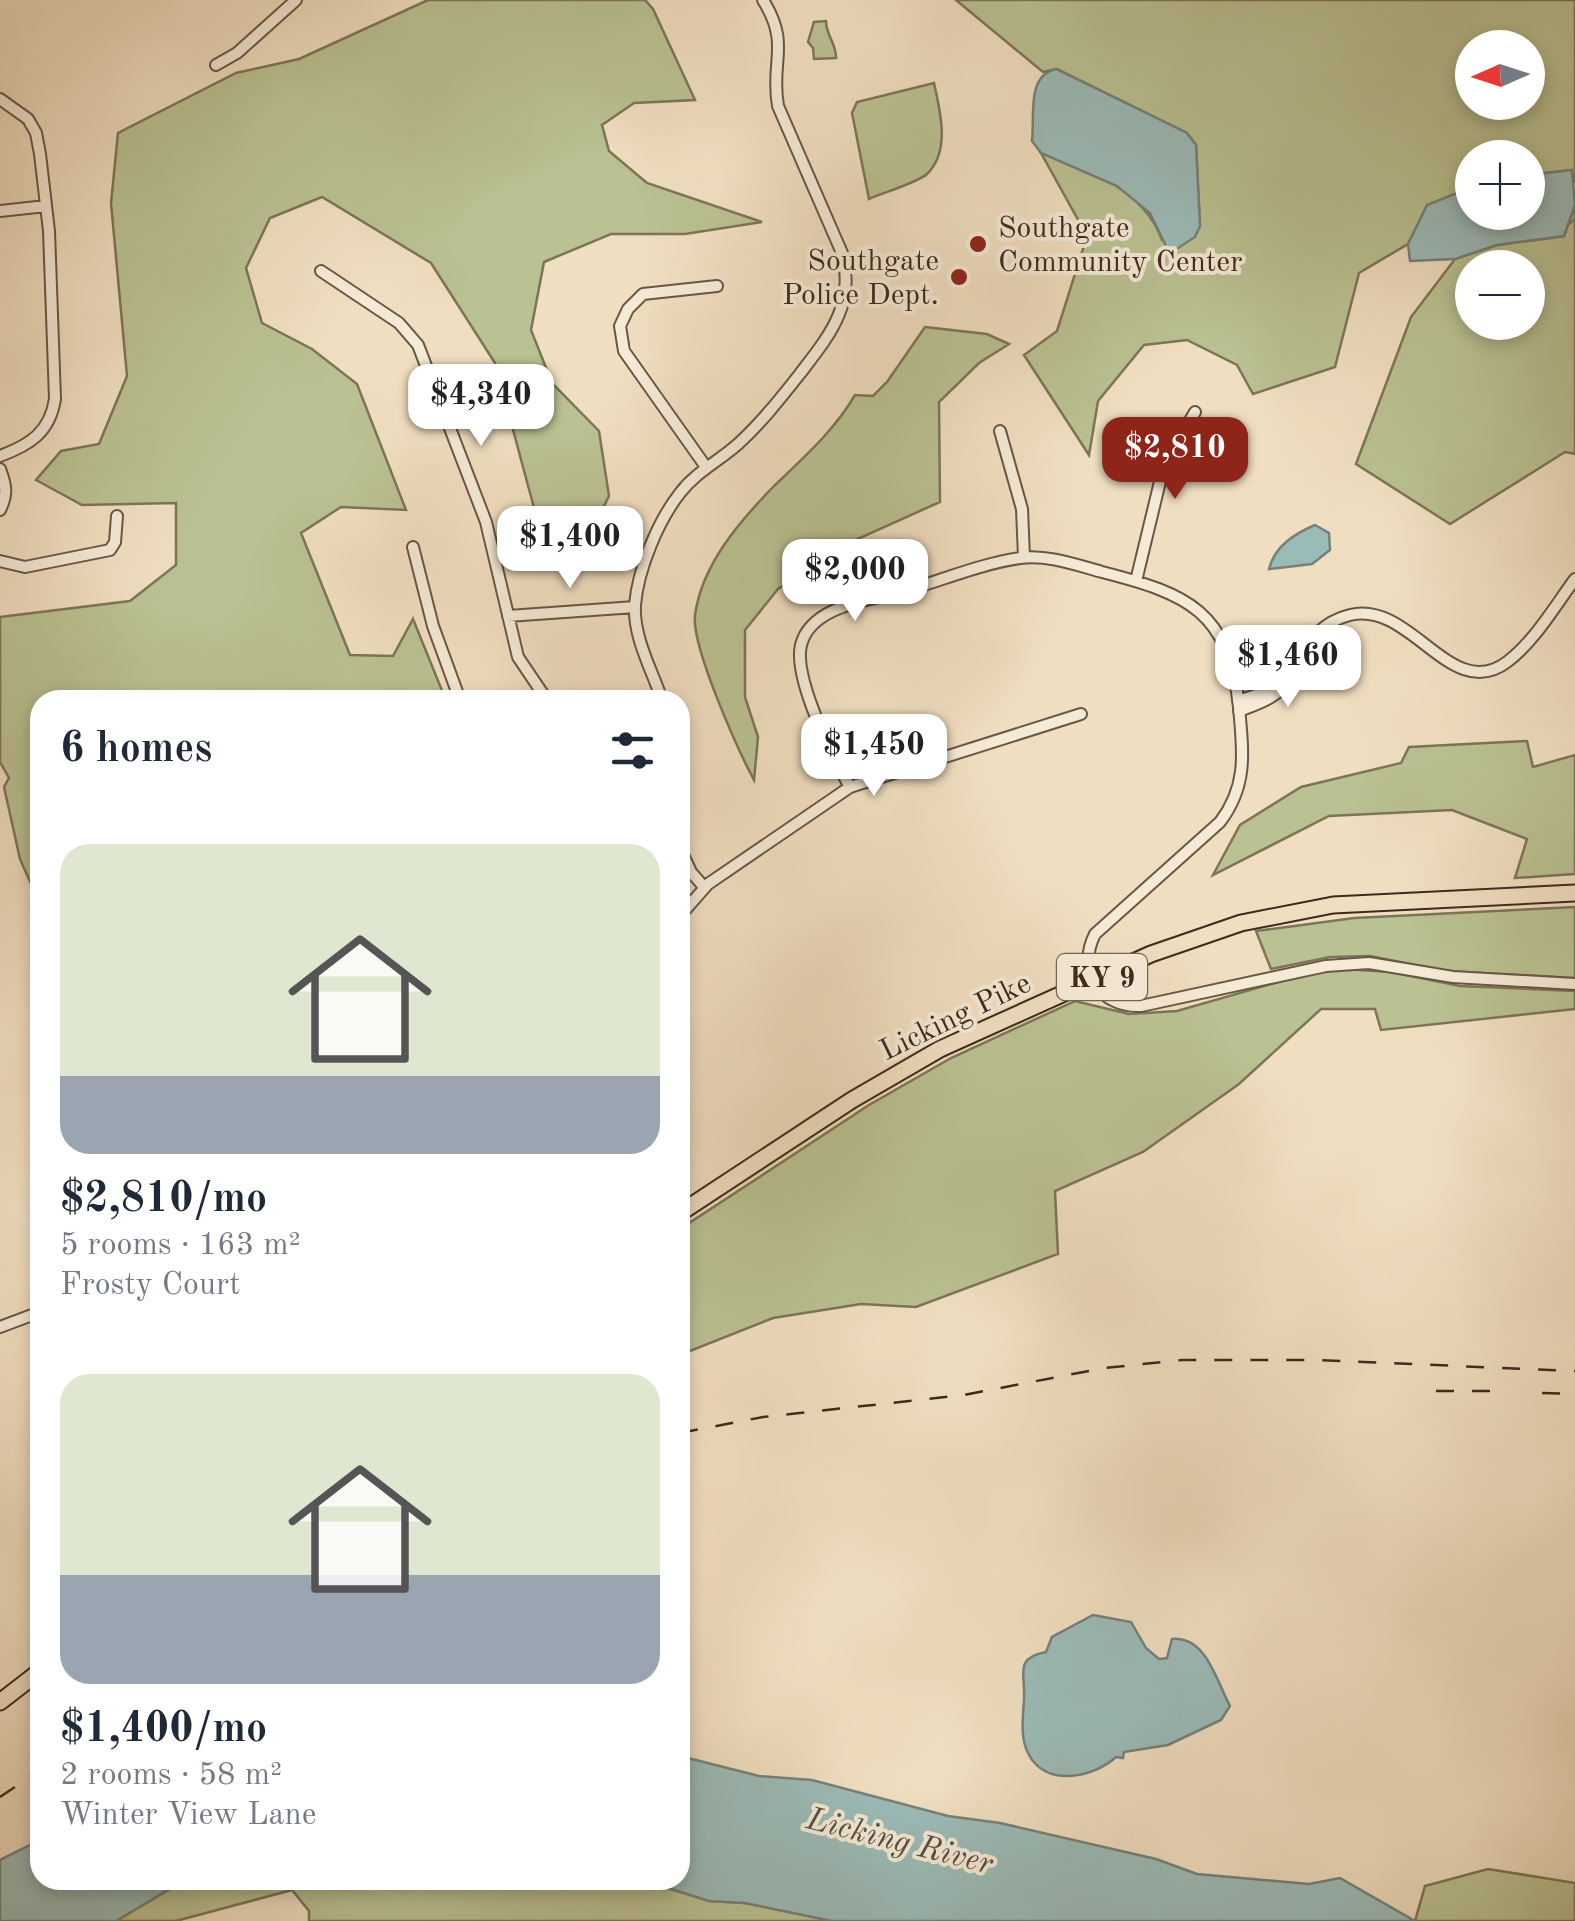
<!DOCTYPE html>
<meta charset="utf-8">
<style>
:root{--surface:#fff;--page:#f2f2f3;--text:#1f2937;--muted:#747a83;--accent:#8f2418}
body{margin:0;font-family:"Old Standard TT",serif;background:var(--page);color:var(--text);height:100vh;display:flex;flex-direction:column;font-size:38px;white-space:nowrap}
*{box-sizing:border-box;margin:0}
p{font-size:32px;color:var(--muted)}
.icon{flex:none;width:55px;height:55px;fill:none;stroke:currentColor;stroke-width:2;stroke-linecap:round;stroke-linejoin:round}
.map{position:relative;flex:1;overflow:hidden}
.side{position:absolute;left:30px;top:690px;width:660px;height:1200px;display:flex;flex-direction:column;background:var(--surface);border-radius:30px;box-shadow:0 5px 15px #0003}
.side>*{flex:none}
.needle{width:65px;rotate:267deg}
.fabs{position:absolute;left:1455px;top:30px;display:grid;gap:20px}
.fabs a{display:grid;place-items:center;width:90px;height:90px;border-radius:50%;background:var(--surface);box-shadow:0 5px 15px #0003;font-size:50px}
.price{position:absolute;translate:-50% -85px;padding:0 22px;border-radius:20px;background:#fff;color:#222;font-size:32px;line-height:65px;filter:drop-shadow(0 2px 5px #0008)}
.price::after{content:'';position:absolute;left:50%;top:60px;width:30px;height:22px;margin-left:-15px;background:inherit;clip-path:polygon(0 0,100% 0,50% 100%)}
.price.current{background:var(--accent);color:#fff}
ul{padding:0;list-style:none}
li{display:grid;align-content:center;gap:20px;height:530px;padding:0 30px}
li span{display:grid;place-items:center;height:310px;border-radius:30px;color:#555}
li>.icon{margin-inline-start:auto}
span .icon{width:180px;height:180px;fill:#fffc;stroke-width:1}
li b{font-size:42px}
h2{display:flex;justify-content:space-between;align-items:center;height:120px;padding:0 30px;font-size:42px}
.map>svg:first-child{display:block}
</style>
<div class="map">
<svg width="1575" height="1921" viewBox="0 0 1575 1921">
<rect width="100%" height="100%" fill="#f0dec0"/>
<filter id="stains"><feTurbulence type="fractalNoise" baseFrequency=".002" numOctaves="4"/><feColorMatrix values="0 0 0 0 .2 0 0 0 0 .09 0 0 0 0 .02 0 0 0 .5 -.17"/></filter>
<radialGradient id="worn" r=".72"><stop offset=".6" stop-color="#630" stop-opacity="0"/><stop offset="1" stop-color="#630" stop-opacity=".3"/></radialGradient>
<path fill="#bac192" stroke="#7c7558" stroke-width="2.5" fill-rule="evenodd" d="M428,0H645L653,9L695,100L634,103L602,125L609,151L647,183L762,222L685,234H611L544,262L531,330L552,383L599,431L609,496L578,559L540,530L495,363L431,263L322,197L270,218L246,268L262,323L312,349L357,384L406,510L341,507L301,533L350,655L393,656L413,619L445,698L40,700V904L20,859L4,787L9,778L0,762V617L130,601L176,565V503L82,505L36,480L61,451L99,444L127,376L111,203L118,133L236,73L299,59Z
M956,0H1575V182L1571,170L1528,175V158H1472V187L1428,205L1408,244L1359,273L1335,367L1253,394L1237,365L1187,340L1144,345L1098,401L1089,455L1024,355L1057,331L1087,236L1041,153C1088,168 1145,191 1162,240L1200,226L1196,145L1187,133L1057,69L1043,72ZM1472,48H1528V102H1472Z
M826,21C826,36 836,42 836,58L814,59L813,48L808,42L814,22Z
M934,83C940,111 951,151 927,174C917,183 882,193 869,199L852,113L857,102Z
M1575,205V454L1565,452L1450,524L1356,464L1411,317L1455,259L1497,245L1564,236ZM1472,268H1528V322H1472Z
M925,327L987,334L1009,344L979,363L939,402L940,502L853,541L778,589L745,630V697L758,737L754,780C738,750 691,646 695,615C702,564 740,521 774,486C804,457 834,431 855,395L873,396L887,382Z
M1527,741L1533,767L1575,755V874L1515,878L1527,839L1452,810L1329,816L1213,875L1240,825L1301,787L1401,763L1409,747Z
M1575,907V978L1445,971L1370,956L1330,957L1271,969L1256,931L1354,918Z
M1327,968L1391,972L1460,986L1575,991V1009L1381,1030L1375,1009H1321L1239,1084L1143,1152L1055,1191L1058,1254L916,1307L861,1304L773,1318L680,1355V1229L869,1105L951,1058L1075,1001L1129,1014L1177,1011Z
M1488,1869L1575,1883V1921H1415L1425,1886Z
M193,1880H643L709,1901L745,1903L832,1921H309V1911L292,1890L176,1921H116L178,1884Z"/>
<path fill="#9bbbb8" stroke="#75817a" stroke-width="2.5" d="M1056,69L1187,133L1196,145L1200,226L1195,237L1175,250L1167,248L1150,213L1117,186L1041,153L1032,141C1035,115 1026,76 1056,69Z
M1572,170L1575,205L1564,236L1497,245L1455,259L1410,261L1408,244L1427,205L1472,187V212H1528V175Z
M1315,525L1329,533L1330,550L1312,564L1269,569C1275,546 1294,534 1315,525Z
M1093,1615L1131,1622L1146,1648L1159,1659L1167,1658L1172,1639C1207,1636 1217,1683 1230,1706L1221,1720L1168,1745L1124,1752L1123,1758L1116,1757C1093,1778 1045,1788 1028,1753C1020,1738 1023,1716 1024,1700C1026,1675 1013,1658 1046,1652L1052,1637Z
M680,1756L759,1776L812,1780L948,1816L1000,1823L1156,1859L1197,1874L1309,1884L1340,1878L1415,1921H832L745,1903L709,1901L643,1880H680Z
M40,1840V1880H193L178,1884L116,1921H0V1860Z"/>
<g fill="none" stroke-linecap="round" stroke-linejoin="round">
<path stroke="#75817a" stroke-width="2.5" d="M1568,225L1575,219"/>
<g stroke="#6a5646" stroke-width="14">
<path id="minor" d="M216,65L237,53L296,0
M0,99L28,119L36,133L40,154L49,231L55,399C50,432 30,445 0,456
M0,211L46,206
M321,271L399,323L418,345L486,522L518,657L547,700
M1000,431L1022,509L1024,557
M706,467L624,351L620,326L628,309L643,294L717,286
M0,469C6,485 8,494 0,510
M413,547L433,626L460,700
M0,561L25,567L110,550L115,542L117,516
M1136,581L1164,465L1195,412
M508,616L635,607
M662,700C652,670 633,637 635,605C638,569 658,521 680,493C696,472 719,461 738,444C761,423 780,399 799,375C829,336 856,305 842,253L778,106C770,61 791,45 763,0
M1238,701L1262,693L1293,667
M1239,711C1255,705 1274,699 1285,685C1291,679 1292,672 1295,665C1305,642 1324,621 1350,615C1411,600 1451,704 1507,662C1534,642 1555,606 1575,579
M850,787C833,758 793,678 801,645C811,605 871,600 904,591C943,580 980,564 1020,558C1046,554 1077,565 1102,572C1188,594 1229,611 1239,707C1243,752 1248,785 1220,822L1095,934C1076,971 1100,1008 1141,1006L1326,966L1369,963L1453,977L1575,984
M680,848L691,872L704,887
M680,916L708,884L850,787L1081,714
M37,1128L40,1138
M0,1327L40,1312"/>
</g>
<g stroke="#3d291d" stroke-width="19">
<path id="primary" d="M680,1213L852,1100L940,1049L1151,954L1241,923L1333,905L1575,893
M0,1702L40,1671"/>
</g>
<use href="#minor" stroke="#f5ead6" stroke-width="10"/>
<use href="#primary" stroke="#f0dec0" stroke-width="15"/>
<path stroke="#3d291d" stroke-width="2.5" stroke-dasharray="18 18" stroke-linecap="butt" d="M1436,1391H1497
M1542,1393L1575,1394
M680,1433L763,1417L964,1395L1104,1368L1182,1360H1316L1575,1371
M0,1797L40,1770"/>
</g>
<g fill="#8f2418" stroke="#f5ead6" stroke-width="4">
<circle cx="978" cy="244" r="10"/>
<circle cx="959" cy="277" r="10"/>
</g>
<g text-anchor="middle" stroke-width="8" stroke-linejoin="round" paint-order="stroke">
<rect fill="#f5ead6" stroke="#746354" stroke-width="2.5" x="1057" y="954" width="90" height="46" rx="8"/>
<g font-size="28" font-weight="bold" fill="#3d291d">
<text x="1102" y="987">KY 9</text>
</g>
<g font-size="30" fill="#3d291d" stroke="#f5ead6" text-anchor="start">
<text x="998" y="237">Southgate<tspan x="998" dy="34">Community Center</tspan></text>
<text x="939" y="270" text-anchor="end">Southgate<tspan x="939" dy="34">Police Dept.</tspan></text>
</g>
<g font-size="30" fill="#3d291d" stroke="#f5ead6">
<text transform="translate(955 1016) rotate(-26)" y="10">Licking Pike</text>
</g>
<g font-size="32" font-style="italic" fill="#544e44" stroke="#f5ead6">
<text transform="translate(900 1840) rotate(14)" y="11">Licking River</text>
</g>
</g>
<rect width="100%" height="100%" filter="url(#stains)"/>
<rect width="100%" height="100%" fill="url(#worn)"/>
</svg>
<div class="fabs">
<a><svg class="needle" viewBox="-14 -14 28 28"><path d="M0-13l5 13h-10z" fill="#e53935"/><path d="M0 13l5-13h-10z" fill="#747a83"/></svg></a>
<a>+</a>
<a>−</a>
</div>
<b class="price" style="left:481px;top:449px">$4,340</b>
<b class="price current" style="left:1175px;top:502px">$2,810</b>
<b class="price" style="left:570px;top:591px">$1,400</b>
<b class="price" style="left:855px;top:624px">$2,000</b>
<b class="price" style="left:1288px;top:710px">$1,460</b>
<b class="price" style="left:874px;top:799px">$1,450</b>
<section class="side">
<h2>6 homes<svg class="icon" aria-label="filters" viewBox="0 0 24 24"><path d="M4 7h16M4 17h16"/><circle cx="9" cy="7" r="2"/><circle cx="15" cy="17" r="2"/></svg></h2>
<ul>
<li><span style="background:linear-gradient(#dfe7d0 75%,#9aa5b1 0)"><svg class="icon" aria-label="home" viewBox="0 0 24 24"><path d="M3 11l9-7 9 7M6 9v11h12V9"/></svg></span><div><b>$2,810/mo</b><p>5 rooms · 163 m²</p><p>Frosty Court</p></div></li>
<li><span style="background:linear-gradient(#dfe7d0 65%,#9aa5b1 0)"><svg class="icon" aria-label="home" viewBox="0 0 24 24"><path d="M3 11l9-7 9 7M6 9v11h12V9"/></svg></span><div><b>$1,400/mo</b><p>2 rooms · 58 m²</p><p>Winter View Lane</p></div></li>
</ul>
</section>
</div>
